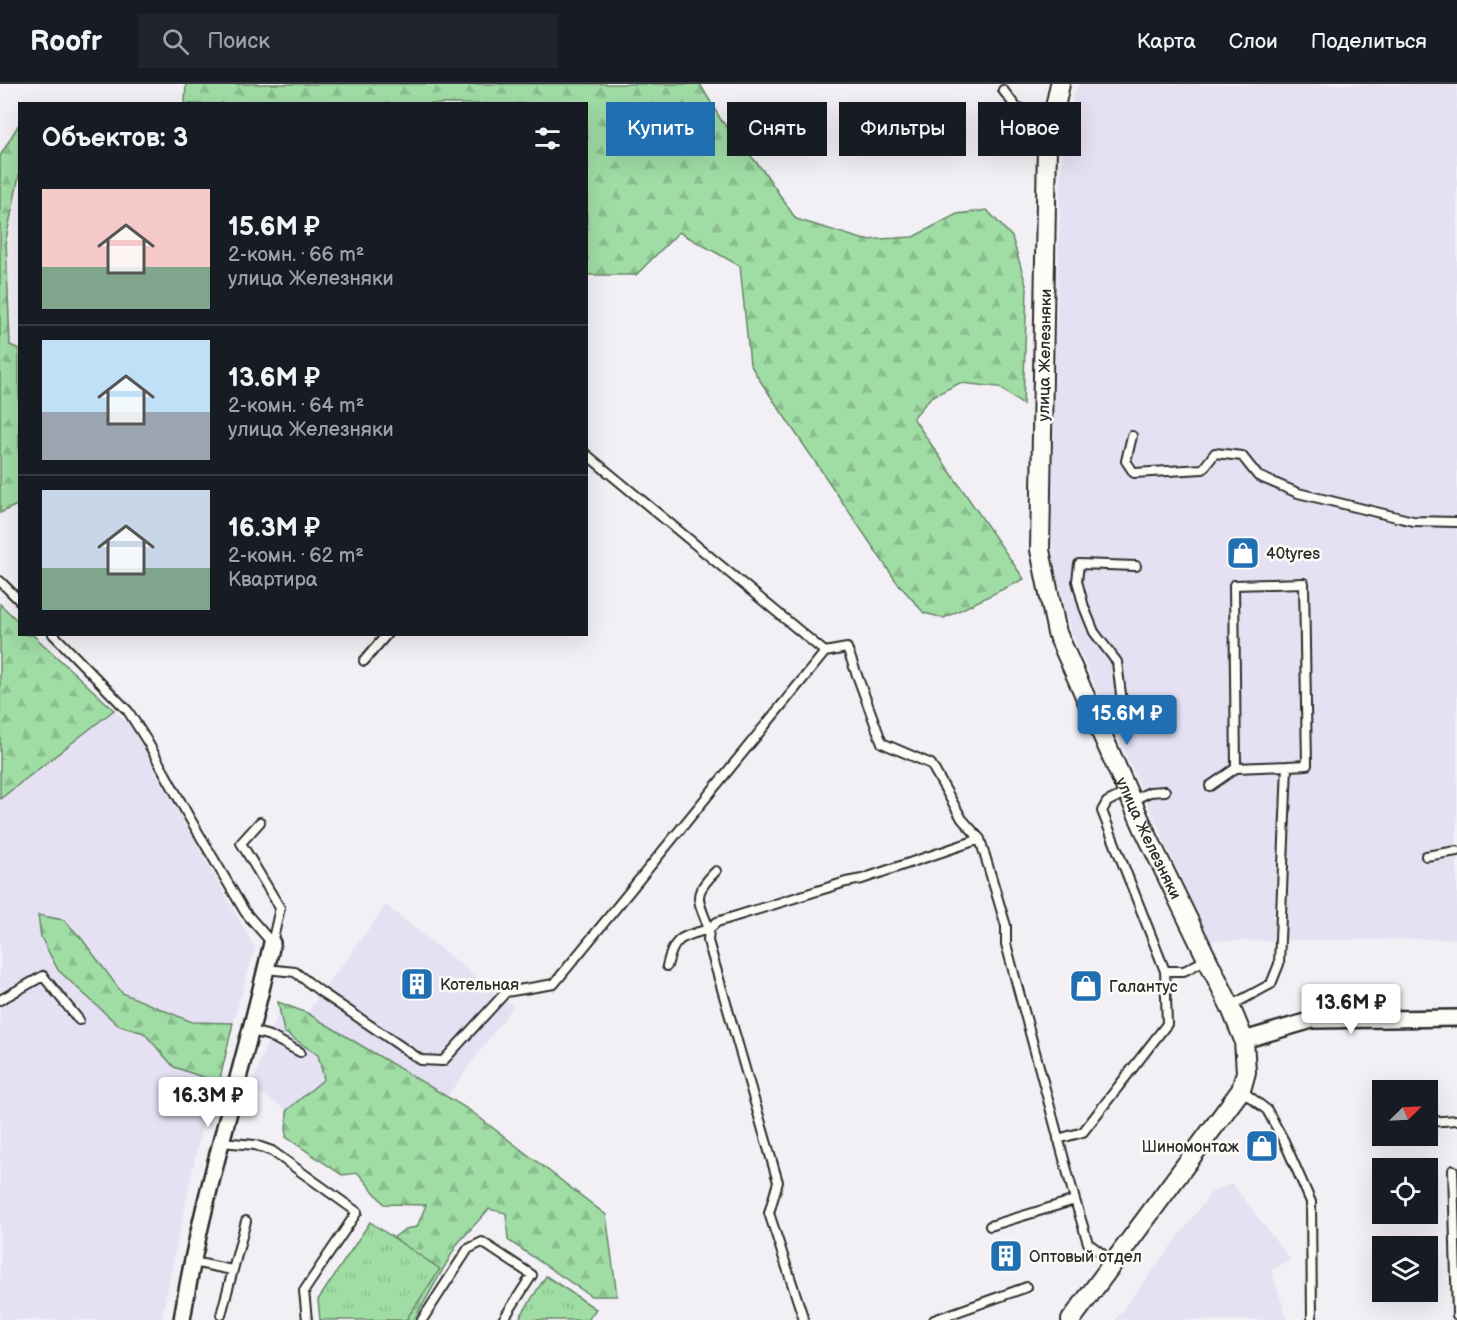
<!DOCTYPE html>
<html lang="ru">
<meta charset="utf-8">
<style>
:root{--surface:#171b24;--page:#20242c;--text:#f1f3f6;--muted:#9ea1a6;--line:#363941;--accent:#1f6fb2}
body{margin:0;font-family:"Balsamiq Sans",sans-serif;background:var(--page);color:var(--text);height:100vh;display:flex;flex-direction:column;font-size:22px;white-space:nowrap}
*{box-sizing:border-box;margin:0}
p{font-size:20px;color:var(--muted)}
.icon{flex:none;width:33px;height:33px;fill:none;stroke:currentColor;stroke-width:2;stroke-linecap:round;stroke-linejoin:round}
.map{position:relative;flex:1;overflow:hidden}
.sheet{position:absolute;left:18px;top:18px;width:570px;height:534px;display:flex;flex-direction:column;background:var(--surface);border-radius:0px;box-shadow:0 6px 24px #0002}
.sheet>*{flex:none}
.banner{position:absolute;left:606px;top:18px;width:570px;height:54px;display:flex;gap:12px}
.needle{width:39px;rotate:66deg}
.controls{position:absolute;left:1372px;top:996px;display:grid;gap:12px}
.controls a{display:grid;place-items:center;width:66px;height:66px;border-radius:0px;background:var(--surface);box-shadow:0 6px 24px #0002;font-size:30px}
.price{position:absolute;translate:-50% -51px;padding:0 14px;border-radius:6px;background:#fff;color:#222;font-size:20px;line-height:39px;filter:drop-shadow(0 2px 3px #0008)}
.price::after{content:'';position:absolute;left:50%;top:36px;width:18px;height:14px;margin-left:-9px;background:inherit;clip-path:polygon(0 0,100% 0,50% 100%)}
.price.current{background:var(--accent);color:#fff}
ul{padding:0;list-style:none}
li{display:flex;align-items:center;gap:18px;height:150px;padding:0 24px}
li+li{border-top:2px solid var(--line)}
li span{display:grid;place-items:center;flex:none;width:168px;height:120px;border-radius:0px;color:#555}
li>.icon{margin-inline-start:auto}
span .icon{width:72px;height:72px;fill:#fffc;stroke-width:1}
li b{font-size:26px}
h2{display:flex;justify-content:space-between;align-items:center;height:72px;padding:0 24px;font-size:26px}
.pill{padding:0 21px;border-radius:0px;background:var(--surface);box-shadow:0 6px 24px #0002;font-size:21px;line-height:54px}
.pill.current{background:var(--accent);color:#fff}
header{display:flex;align-items:center;gap:36px;box-sizing:border-box;height:84px;padding:0 30px;background:var(--surface);border-bottom:2px solid var(--line)}
header strong{font-size:28px}
nav{display:flex;gap:33px;margin-inline-start:auto;font-size:21px}
.search{width:420px;height:54px;background:var(--page);display:flex;align-items:center;gap:15px;box-sizing:border-box;padding:0 21px;border-radius:0px;color:var(--muted);font-size:22px}
.map>svg:first-child{display:block}
</style>
<header>
<strong>Roofr</strong>
<div class="search"><svg class="icon" aria-label="search" viewBox="0 0 24 24"><circle cx="10" cy="10" r="6"/><path d="M15 15l6 6"/></svg>Поиск</div>
<nav><a>Карта</a><a>Слои</a><a>Поделиться</a></nav>
</header>
<div class="map">
<svg width="1457" height="1236" viewBox="0 0 1457 1236">
<defs>
<pattern id="forest-firs" width="22" height="20" patternUnits="userSpaceOnUse" patternTransform="scale(1.5)"><rect width="22" height="20" fill="#a0dda5"/><path d="M5 1l3.5 6h-7zM16 11l3.5 6h-7z" fill="#8abe8e"/></pattern>
<pattern id="park-tufts" width="24" height="20" patternUnits="userSpaceOnUse" patternTransform="scale(1.5)"><rect width="24" height="20" fill="#a0dda5"/><path d="M3 7l-1-3M5 7V3M7 7l1-3M15 17l-1-3M17 17v-4M19 17l1-3" fill="none" stroke="#8abe8e"/></pattern>
</defs>
<rect width="100%" height="100%" fill="#f2f0f5"/>
<filter id="ink" filterUnits="userSpaceOnUse"><feTurbulence type="fractalNoise" baseFrequency=".0167" numOctaves="2"/><feDisplacementMap in="SourceGraphic" scale="12" xChannelSelector="R" yChannelSelector="G"/><feConvolveMatrix kernelMatrix="1 2 1 2 8 2 1 2 1" color-interpolation-filters="sRGB"/></filter>
<g filter="url(#ink)">
<path fill="#e5e1f3" d="M1079,0H1457V855L1209,857L1070,546L1053,475L1051,431L1061,81L1075,7Z
M114,626L131,642L255,864L233,939L211,1042H202L161,1236H0V715Z
M386,821L513,922L447,1013L349,955L300,1035L251,1003L279,927L307,929Z
M1232,1099L1291,1176L1271,1186L1288,1236H1115L1212,1108Z"/>
<path fill="url(#forest-firs)" stroke="#668468" stroke-width="1.5" d="M186,0H700L721,36L765,89L796,135L865,156L913,153L957,130L987,126L1012,153L1027,204L1023,321L999,303L960,299L931,313L913,334L1024,495L944,534L924,529L896,497L759,295L750,280L740,182L679,148L636,191H587L586,20H185Z
M19,40V92L6,155L10,261L19,265V420L0,429V72Z
M0,520L19,538L20,550L33,551L114,626L0,715Z
M38,831L64,836L82,855L122,909L192,938L233,939L219,999L174,983L144,949L118,941L58,886L41,853Z
M278,918L307,929L471,1027L606,1131L617,1212H591L508,1156L506,1129L489,1125L458,1159L414,1236H381L398,1193L393,1154L405,1145L417,1143L426,1121L384,1120L358,1089L342,1091L286,1053L287,1026L324,995L318,971L284,948Z"/>
<path fill="url(#park-tufts)" stroke="#668468" stroke-width="1.5" d="M370,1138L440,1185L406,1236H320L318,1216Z
M546,1192L596,1225L588,1236H518Z"/>
<g fill="none" stroke-linecap="round" stroke-linejoin="round">
<g stroke="#2b2b2b" stroke-width="12">
<path id="service" d="M1003,6L1016,23L1051,34
M1132,352L1126,377L1134,389L1203,385L1215,369L1242,372L1258,392L1298,409L1413,437L1457,438
M0,497L20,517
M53,550L128,627L147,657L189,733L245,828L272,859L280,824L241,759L260,738
M825,568L847,564L882,659L931,680L962,735L980,755
M364,577L387,550
M1102,646L1120,639L1124,635L1117,578L1094,548L1084,523L1077,497L1079,480L1136,482
M1210,702L1236,684L1287,682
M1127,708L1107,718L1102,727L1165,887H1184L1207,875
M1133,716L1150,708L1165,707
M1426,772L1457,767
M667,882C674,852 682,853 709,845C698,814 691,812 716,787
M266,885L295,888L321,908L421,976L443,977L506,908L554,900L825,568L586,370
M0,916L43,892L79,936
M1230,922L1271,900L1279,880L1287,682L1307,681L1304,499L1234,501L1236,684
M252,947L270,952L300,968
M1241,1006L1267,1026L1284,1057L1311,1118L1312,1236
M1428,1038L1457,1036
M1058,1055L1083,1048L1167,940L1165,887
M221,1058L255,1061L272,1067L357,1128L304,1207L307,1236
M1453,1086L1457,1231
M1075,1116L1088,1159L1113,1178
M193,1178L232,1186
M221,1231L246,1137
M422,1236L468,1165L482,1158L532,1191L503,1236
M804,1236L769,1129L778,1098L708,857L709,845L717,838L846,798L862,795L980,755L1006,842V860L1075,1116L990,1142
M934,1236L1027,1203"/>
</g>
<g stroke="#2b2b2b" stroke-width="20">
<path id="minor" d="M1244,956L1312,936L1457,934
M182,1236C202,1108 244,985 272,859"/>
</g>
<g stroke="#2b2b2b" stroke-width="22">
<g id="tertiary">
<path id="s1" d="M1060,0L1047,60L1040,466L1057,549L1144,745L1230,922L1244,956L1246,988L1241,1006L1071,1236"/>
</g>
</g>
<use href="#service" stroke="#fdfcf7" stroke-width="8"/>
<use href="#minor" stroke="#fdfcf7" stroke-width="15"/>
<use href="#tertiary" stroke="#fdfcf7" stroke-width="18"/>
</g>
</g>
<defs>
<g id="shop-square" transform="scale(1.725)"><rect x="-9" y="-9" width="18" height="18" rx="4" fill="#1f6fb2" stroke="#fdfcf7"/><path d="M-5-2.5h2.3a2.7 3.5 0 0 1 5.4 0H5L5.5 6h-11ZM-1.5-2.5h3a1.5 2.3 0 0 0-3 0Z" fill="#fff"/></g>
<g id="building-square" transform="scale(1.725)"><rect x="-9" y="-9" width="18" height="18" rx="4" fill="#1f6fb2" stroke="#fdfcf7"/><path d="M-4-6H4V6H1V3H-1V6H-4ZM-2.5-4.3h1.7v1.8h-1.7ZM.8-4.3h1.7v1.8H.8ZM-2.5-1h1.7V.8h-1.7ZM.8-1h1.7V.8H.8Z" fill="#fff"/></g>
</defs>
<g fill-rule="evenodd">
<use href="#shop-square" x="1243" y="469"/>
<use href="#building-square" x="417" y="900"/>
<use href="#shop-square" x="1086" y="902"/>
<use href="#shop-square" x="1262" y="1062"/>
<use href="#building-square" x="1006" y="1172"/>
</g>
<g text-anchor="middle" stroke-width="5" stroke-linejoin="round" paint-order="stroke">
<g font-size="16" fill="#2b2b2b" stroke="#fdfcf7">
<text transform="translate(1044 271) rotate(-89)" y="6">улица Железняки</text>
<text dy="6" stroke="none"><textPath href="#s1" startOffset="777">улица Железняки</textPath></text>
</g>
<g font-size="16" fill="#2b2b2b" stroke="#fdfcf7" text-anchor="start">
<text x="1266" y="475">40tyres</text>
<text x="440" y="906">Котельная</text>
<text x="1109" y="908">Галантус</text>
<text x="1239" y="1068" text-anchor="end">Шиномонтаж</text>
<text x="1029" y="1178">Оптовый отдел</text>
</g>
</g>
</svg>
<div class="controls">
<a><svg class="needle" viewBox="-14 -14 28 28"><path d="M0-13l5 13h-10z" fill="#e53935"/><path d="M0 13l5-13h-10z" fill="#9ea1a6"/></svg></a>
<a><svg class="icon" aria-label="locate" viewBox="0 0 24 24"><circle cx="12" cy="12" r="6"/><path d="M12 2v4M12 18v4M2 12h4M18 12h4"/></svg></a>
<a><svg class="icon" aria-label="layers" viewBox="0 0 24 24"><path d="M12 4l9 5-9 5-9-5zM3 14l9 5 9-5"/></svg></a>
</div>
<b class="price current" style="left:1127px;top:662px">15.6M ₽</b>
<b class="price" style="left:1351px;top:951px">13.6M ₽</b>
<b class="price" style="left:208px;top:1044px">16.3M ₽</b>
<div class="banner">
<a class="pill current">Купить</a>
<a class="pill">Снять</a>
<a class="pill">Фильтры</a>
<a class="pill">Новое</a>
</div>
<section class="sheet">
<h2>Объектов: 3<svg class="icon" aria-label="filters" viewBox="0 0 24 24"><path d="M4 7h16M4 17h16"/><circle cx="9" cy="7" r="2"/><circle cx="15" cy="17" r="2"/></svg></h2>
<ul>
<li><span style="background:linear-gradient(#f6c9c9 65%,#7fa58c 0)"><svg class="icon" aria-label="home" viewBox="0 0 24 24"><path d="M3 11l9-7 9 7M6 9v11h12V9"/></svg></span><div><b>15.6M ₽</b><p>2-комн. · 66 m²</p><p>улица Железняки</p></div></li>
<li><span style="background:linear-gradient(#bfe0f5 60%,#9aa5b1 0)"><svg class="icon" aria-label="home" viewBox="0 0 24 24"><path d="M3 11l9-7 9 7M6 9v11h12V9"/></svg></span><div><b>13.6M ₽</b><p>2-комн. · 64 m²</p><p>улица Железняки</p></div></li>
<li><span style="background:linear-gradient(#c9d6e8 65%,#7fa58c 0)"><svg class="icon" aria-label="home" viewBox="0 0 24 24"><path d="M3 11l9-7 9 7M6 9v11h12V9"/></svg></span><div><b>16.3M ₽</b><p>2-комн. · 62 m²</p><p>Квартира</p></div></li>
</ul>
</section>
</div>
